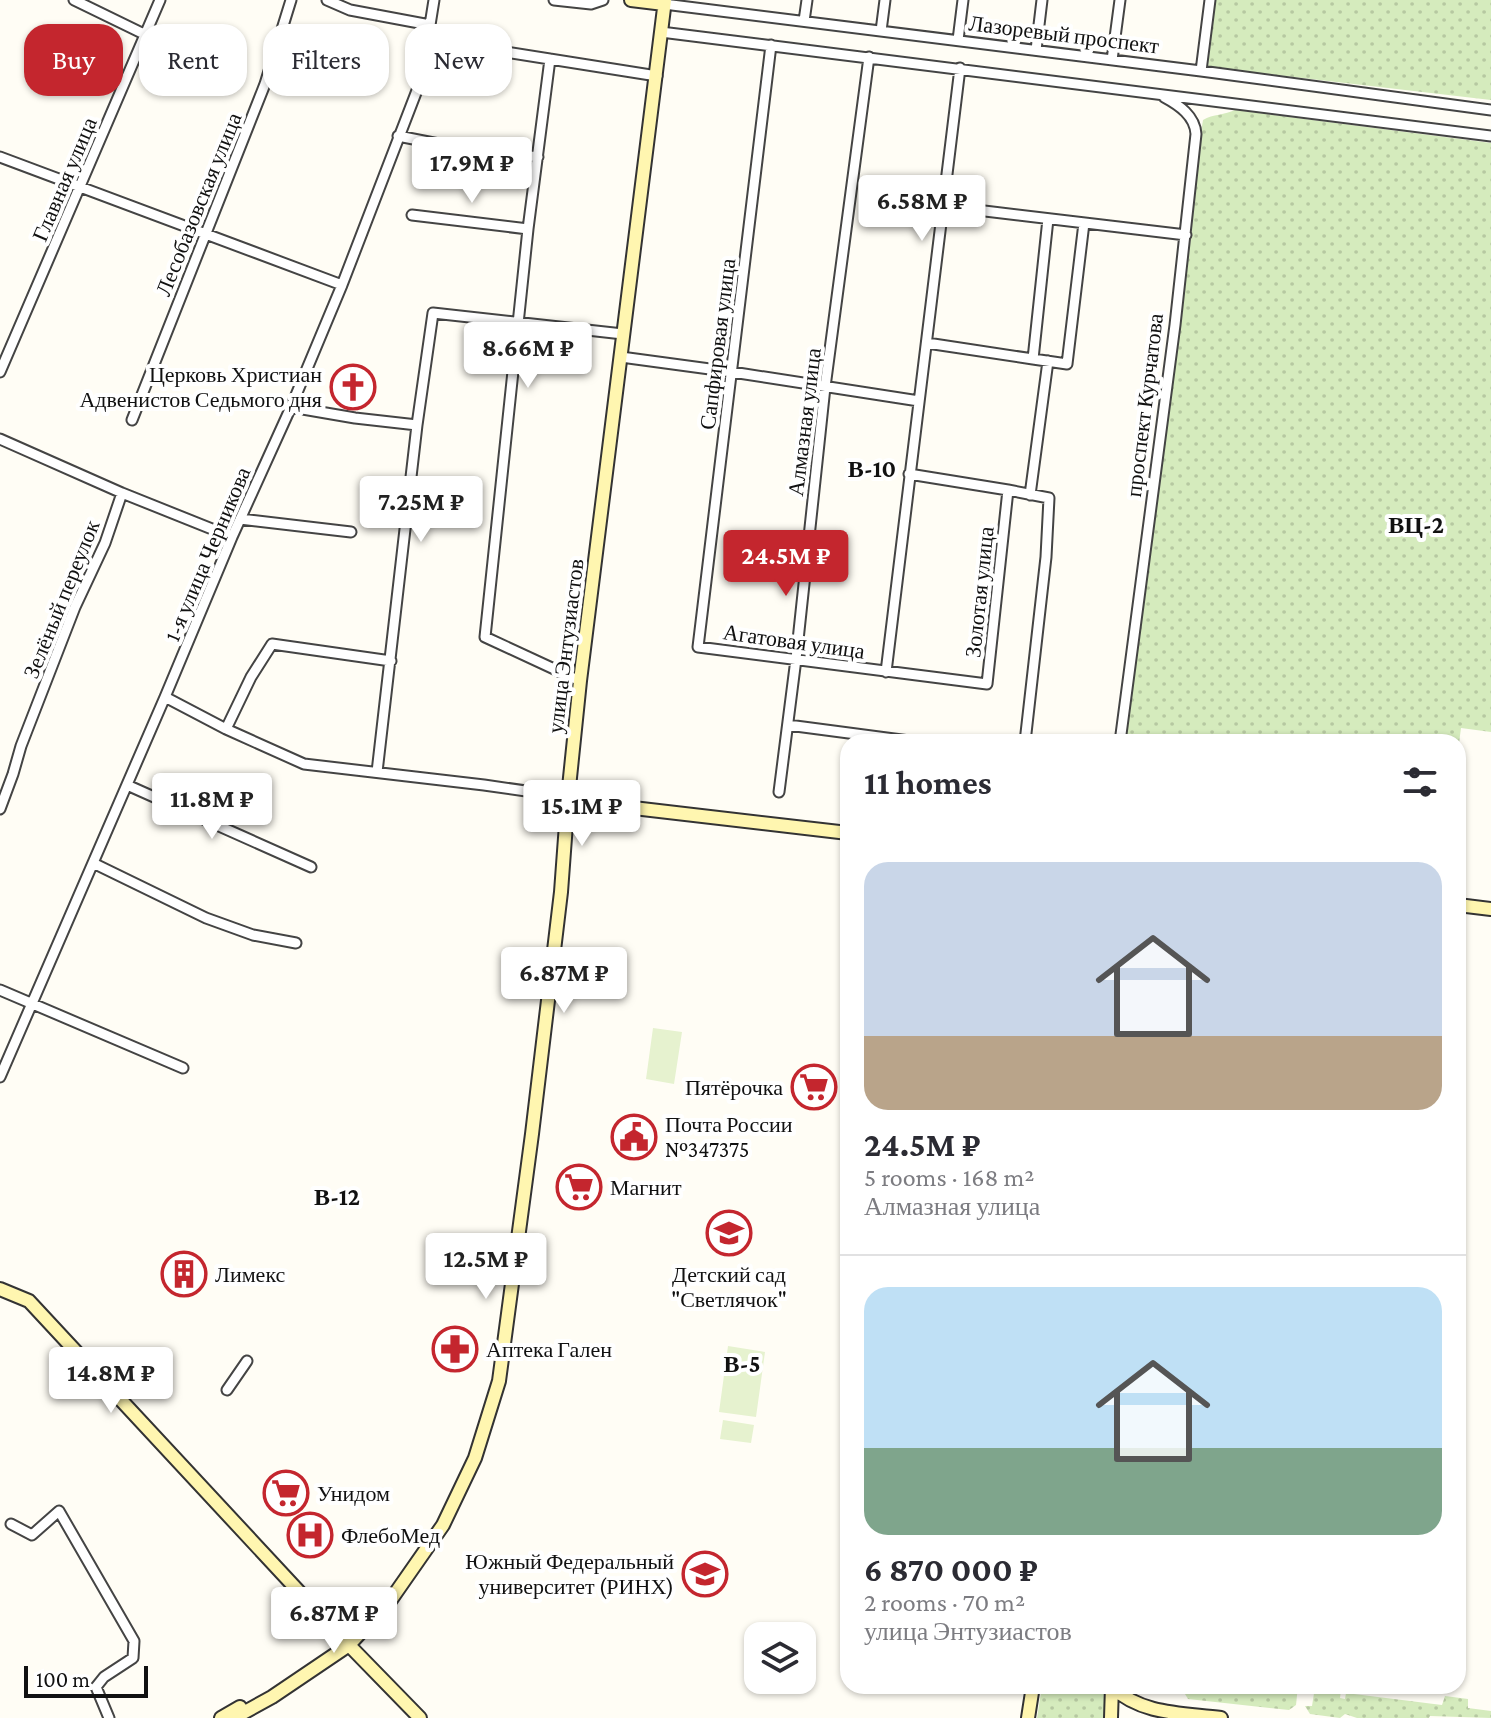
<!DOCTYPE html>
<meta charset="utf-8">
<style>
:root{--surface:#fff;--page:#f7f7f7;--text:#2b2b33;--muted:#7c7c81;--line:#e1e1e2;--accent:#c4262e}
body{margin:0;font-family:"Crimson Pro",serif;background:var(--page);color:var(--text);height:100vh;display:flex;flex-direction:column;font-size:30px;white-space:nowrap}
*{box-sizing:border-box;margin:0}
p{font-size:26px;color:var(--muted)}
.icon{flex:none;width:44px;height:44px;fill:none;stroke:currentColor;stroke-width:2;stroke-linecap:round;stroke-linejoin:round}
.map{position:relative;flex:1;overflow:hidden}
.details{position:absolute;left:840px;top:734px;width:626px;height:960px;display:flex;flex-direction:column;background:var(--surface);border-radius:24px;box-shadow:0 2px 6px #0004}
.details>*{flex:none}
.banner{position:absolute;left:24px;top:24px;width:696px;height:72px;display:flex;gap:16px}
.tools{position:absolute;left:744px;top:1622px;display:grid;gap:16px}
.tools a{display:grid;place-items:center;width:72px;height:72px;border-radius:16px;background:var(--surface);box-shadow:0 2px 6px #0004;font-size:40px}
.scale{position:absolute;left:24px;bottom:20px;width:124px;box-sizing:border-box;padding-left:8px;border:4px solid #111;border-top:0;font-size:22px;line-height:28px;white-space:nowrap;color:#111;-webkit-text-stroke:6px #fff;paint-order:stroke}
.price{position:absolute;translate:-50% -68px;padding:0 18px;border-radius:8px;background:#fff;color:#222;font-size:26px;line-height:52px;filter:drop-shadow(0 2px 4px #0008)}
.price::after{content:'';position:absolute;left:50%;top:48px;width:24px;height:18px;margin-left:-12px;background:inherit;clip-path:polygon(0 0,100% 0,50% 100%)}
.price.on{background:var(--accent);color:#fff}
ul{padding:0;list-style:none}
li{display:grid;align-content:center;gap:16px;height:424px;padding:0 24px}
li+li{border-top:2px solid var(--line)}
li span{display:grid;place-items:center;height:248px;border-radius:24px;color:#555}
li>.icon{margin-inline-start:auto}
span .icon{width:144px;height:144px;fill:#fffc;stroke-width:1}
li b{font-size:34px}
h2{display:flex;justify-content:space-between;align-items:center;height:96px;padding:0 24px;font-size:34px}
.pill{padding:0 28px;border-radius:24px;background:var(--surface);box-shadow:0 2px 6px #0004;font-size:28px;line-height:72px}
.pill.on{background:var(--accent);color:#fff}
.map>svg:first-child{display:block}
</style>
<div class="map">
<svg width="1491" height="1718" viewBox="0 0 1491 1718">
<defs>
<pattern id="grass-dots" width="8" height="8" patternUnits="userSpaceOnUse" patternTransform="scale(2)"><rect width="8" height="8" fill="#d5ebbd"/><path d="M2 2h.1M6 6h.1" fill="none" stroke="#b6c8a1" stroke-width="1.8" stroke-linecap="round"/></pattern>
</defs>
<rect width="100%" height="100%" fill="#fffdf5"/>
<path fill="url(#grass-dots)" d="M1215,0H1491V100L1208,67Z
M1235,110L1491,143V732L1461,728L1458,751V742H1122L1175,349L1182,316L1191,236L1202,126L1203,120C1213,114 1225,115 1235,110Z
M1042,1686H1104L1108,1697L1106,1718H1037Z
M1184,1686H1298L1296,1705L1289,1710L1188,1699L1182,1689Z
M1315,1687L1341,1690L1340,1698L1345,1699L1346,1693L1442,1705L1445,1696L1468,1699V1708L1491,1711V1718L1430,1716L1429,1718H1357L1345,1714L1340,1718L1310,1714L1305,1706H1312Z"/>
<path fill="#e6f2cf" d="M653,1028L682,1032L674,1084L646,1079Z
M728,1346L765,1352L756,1417L719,1412Z
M723,1420L754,1425L751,1443L720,1439Z"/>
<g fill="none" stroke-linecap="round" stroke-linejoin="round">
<g stroke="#444" stroke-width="13">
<path id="street" d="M74,0L146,35
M327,0L350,10L430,25
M434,0L430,25L436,41
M554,0L591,4L603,0
M664,4L1201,71L1491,110
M804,21L807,0
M881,31L885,0
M661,32L1491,136
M958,40L963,0
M436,41L657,76
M771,45L698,647L987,684L1008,490L1049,498L1046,557L1025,742
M1036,50L1042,0
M550,59L528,229L485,637L580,681
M1112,60L1120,0
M1201,71L1210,0
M398,136L449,146L538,157
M0,157L342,285
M943,206L1186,235
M412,215L528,229
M927,343L1033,359L1048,219
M621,357L732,372L919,401
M1033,359L1067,364L1084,223
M0,372L160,0
M291,407L355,418L417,425
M132,420L265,84L291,0
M0,439L122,493L232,537
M909,474L1008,490
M1030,495L1048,361
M240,519L351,532
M886,672L960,68
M165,697L226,729L304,764L484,785L568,797
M788,725L917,742
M226,729L251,677L272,644L391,661
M1120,742L1175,325L1196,134C1195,116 1179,105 1164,97
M377,772L417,425L433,313L623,334
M127,785L311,867
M779,792L796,659L825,387L869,57
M0,809L13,774L21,746L75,607L105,543L122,493
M93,863L206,918L253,935L296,943
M0,990L183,1068
M0,1077L165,697L232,537L291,407L342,285L436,41
M227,1390L247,1361
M11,1524L32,1535L59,1511L134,1641L133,1658L104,1677L96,1687L109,1718"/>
</g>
<g stroke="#333" stroke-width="16">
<path id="secondary" d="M631,0L664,4
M565,800L848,833
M1458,905L1491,909
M0,1289L29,1301L343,1639L420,1718
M1112,1687C1142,1715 1183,1713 1221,1718
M221,1718L240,1707
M234,1718L272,1697L349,1645L390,1601L443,1525L475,1458L499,1381L532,1134L561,892L568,797L580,681L665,0
M1028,1718L1033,1686
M1111,1718L1112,1686"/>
</g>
<use href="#street" stroke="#fff" stroke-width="9"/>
<use href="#secondary" stroke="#fff6b0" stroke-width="12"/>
</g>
<defs>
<g id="church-ring" transform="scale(2.3)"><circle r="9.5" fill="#fff" stroke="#c4262e" stroke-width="1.5"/><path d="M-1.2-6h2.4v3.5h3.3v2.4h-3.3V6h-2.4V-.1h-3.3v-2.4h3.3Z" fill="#c4262e"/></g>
<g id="supermarket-ring" transform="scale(2.3)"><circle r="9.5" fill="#fff" stroke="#c4262e" stroke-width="1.5"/><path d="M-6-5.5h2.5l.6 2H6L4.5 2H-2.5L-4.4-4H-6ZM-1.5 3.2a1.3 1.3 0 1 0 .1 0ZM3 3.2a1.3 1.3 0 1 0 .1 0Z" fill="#c4262e"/></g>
<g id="civic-ring" transform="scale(2.3)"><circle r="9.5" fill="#fff" stroke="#c4262e" stroke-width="1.5"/><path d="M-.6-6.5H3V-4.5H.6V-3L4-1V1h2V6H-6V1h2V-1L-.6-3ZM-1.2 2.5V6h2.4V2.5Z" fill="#c4262e"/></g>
<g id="school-ring" transform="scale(2.3)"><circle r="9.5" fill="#fff" stroke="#c4262e" stroke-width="1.5"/><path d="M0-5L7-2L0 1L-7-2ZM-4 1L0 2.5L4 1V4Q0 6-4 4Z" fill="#c4262e"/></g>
<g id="building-ring" transform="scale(2.3)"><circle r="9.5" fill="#fff" stroke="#c4262e" stroke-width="1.5"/><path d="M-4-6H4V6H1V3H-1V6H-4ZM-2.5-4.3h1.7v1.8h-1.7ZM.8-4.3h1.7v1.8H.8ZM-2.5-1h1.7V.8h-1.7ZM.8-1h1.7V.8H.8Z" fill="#c4262e"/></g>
<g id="pharmacy-ring" transform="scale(2.3)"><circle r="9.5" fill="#fff" stroke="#c4262e" stroke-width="1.5"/><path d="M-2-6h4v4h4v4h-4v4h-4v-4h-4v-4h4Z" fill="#c4262e"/></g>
<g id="hospital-ring" transform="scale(2.3)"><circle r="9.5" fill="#fff" stroke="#c4262e" stroke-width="1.5"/><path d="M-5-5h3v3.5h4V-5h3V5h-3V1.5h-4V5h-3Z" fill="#c4262e"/></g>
<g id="university-ring" transform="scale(2.3)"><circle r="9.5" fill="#fff" stroke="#c4262e" stroke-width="1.5"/><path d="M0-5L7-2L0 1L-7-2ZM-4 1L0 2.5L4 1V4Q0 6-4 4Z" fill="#c4262e"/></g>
</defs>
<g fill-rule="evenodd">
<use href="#church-ring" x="353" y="387"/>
<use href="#supermarket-ring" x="814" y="1087"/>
<use href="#civic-ring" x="634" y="1137"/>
<use href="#supermarket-ring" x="579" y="1187"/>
<use href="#school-ring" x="729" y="1233"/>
<use href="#building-ring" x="184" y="1274"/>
<use href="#pharmacy-ring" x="455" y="1349"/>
<use href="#supermarket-ring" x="286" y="1493"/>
<use href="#hospital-ring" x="310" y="1535"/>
<use href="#university-ring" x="705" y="1574"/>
</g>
<g text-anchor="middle" stroke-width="8" stroke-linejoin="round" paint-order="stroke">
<g font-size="22" fill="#111" stroke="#fff">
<text transform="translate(1064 34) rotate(7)" y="8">Лазоревый проспект</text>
<text transform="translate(64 179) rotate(-67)" y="8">Главная улица</text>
<text transform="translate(198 204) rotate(-68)" y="8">Лесобазовская улица</text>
<text transform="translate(717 344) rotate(-83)" y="8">Сапфировая улица</text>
<text transform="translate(1144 405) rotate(-83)" y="8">проспект Курчатова</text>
<text transform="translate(804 422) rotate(-83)" y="8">Алмазная улица</text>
<text transform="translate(207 554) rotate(-67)" y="8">1-я улица Черникова</text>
<text transform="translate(979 592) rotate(-84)" y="8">Золотая улица</text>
<text transform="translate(61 599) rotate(-68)" y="8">Зелёный переулок</text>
<text transform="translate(794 641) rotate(8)" y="8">Агатовая улица</text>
<text transform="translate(565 646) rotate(-83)" y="8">улица Энтузиастов</text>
</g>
<g font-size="22" fill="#111" stroke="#fff" text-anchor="start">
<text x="322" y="382" text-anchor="end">Церковь Христиан<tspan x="322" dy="25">Адвенистов Седьмого дня</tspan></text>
<text x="783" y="1095" text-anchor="end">Пятёрочка</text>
<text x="665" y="1132">Почта России<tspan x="665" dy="25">№347375</tspan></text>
<text x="610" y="1195">Магнит</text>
<text x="215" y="1282">Лимекс</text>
<text x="729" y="1282" text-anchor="middle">Детский сад<tspan x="729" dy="25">"Светлячок"</tspan></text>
<text x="486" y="1357">Аптека Гален</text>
<text x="317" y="1501">Унидом</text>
<text x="341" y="1543">ФлебоМед</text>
<text x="674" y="1569" text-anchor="end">Южный Федеральный<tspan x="674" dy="25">университет (РИНХ)</tspan></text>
</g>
<g font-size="24" font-weight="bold" fill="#111" stroke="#fff">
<text x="872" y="477">В-10</text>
<text x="1416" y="533">ВЦ-2</text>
<text x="337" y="1205">В-12</text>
<text x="742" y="1372">В-5</text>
</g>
</g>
</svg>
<div class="tools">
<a><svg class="icon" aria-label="layers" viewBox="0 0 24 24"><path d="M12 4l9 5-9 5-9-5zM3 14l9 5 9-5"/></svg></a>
</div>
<div class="scale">100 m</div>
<b class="price" style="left:472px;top:205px">17.9M ₽</b>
<b class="price" style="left:922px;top:243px">6.58M ₽</b>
<b class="price" style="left:528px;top:390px">8.66M ₽</b>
<b class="price" style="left:421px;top:544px">7.25M ₽</b>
<b class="price on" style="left:786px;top:598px">24.5M ₽</b>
<b class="price" style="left:212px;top:841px">11.8M ₽</b>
<b class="price" style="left:582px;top:848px">15.1M ₽</b>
<b class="price" style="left:564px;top:1015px">6.87M ₽</b>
<b class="price" style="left:486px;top:1301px">12.5M ₽</b>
<b class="price" style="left:111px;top:1415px">14.8M ₽</b>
<b class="price" style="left:334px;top:1655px">6.87M ₽</b>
<div class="banner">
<a class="pill on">Buy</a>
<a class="pill">Rent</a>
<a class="pill">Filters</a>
<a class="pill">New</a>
</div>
<section class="details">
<h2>11 homes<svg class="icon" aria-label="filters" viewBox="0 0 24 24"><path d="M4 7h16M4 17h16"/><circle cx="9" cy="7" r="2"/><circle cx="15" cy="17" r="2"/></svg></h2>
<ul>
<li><span style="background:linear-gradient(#c9d6e8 70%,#b9a48a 0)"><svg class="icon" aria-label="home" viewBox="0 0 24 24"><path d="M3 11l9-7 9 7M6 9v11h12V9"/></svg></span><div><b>24.5M ₽</b><p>5 rooms · 168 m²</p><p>Алмазная улица</p></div></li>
<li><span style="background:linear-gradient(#bfe0f5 65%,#7fa58c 0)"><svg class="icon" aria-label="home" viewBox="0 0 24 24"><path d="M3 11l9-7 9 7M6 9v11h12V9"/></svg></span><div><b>6 870 000 ₽</b><p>2 rooms · 70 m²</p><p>улица Энтузиастов</p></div></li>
</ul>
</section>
</div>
